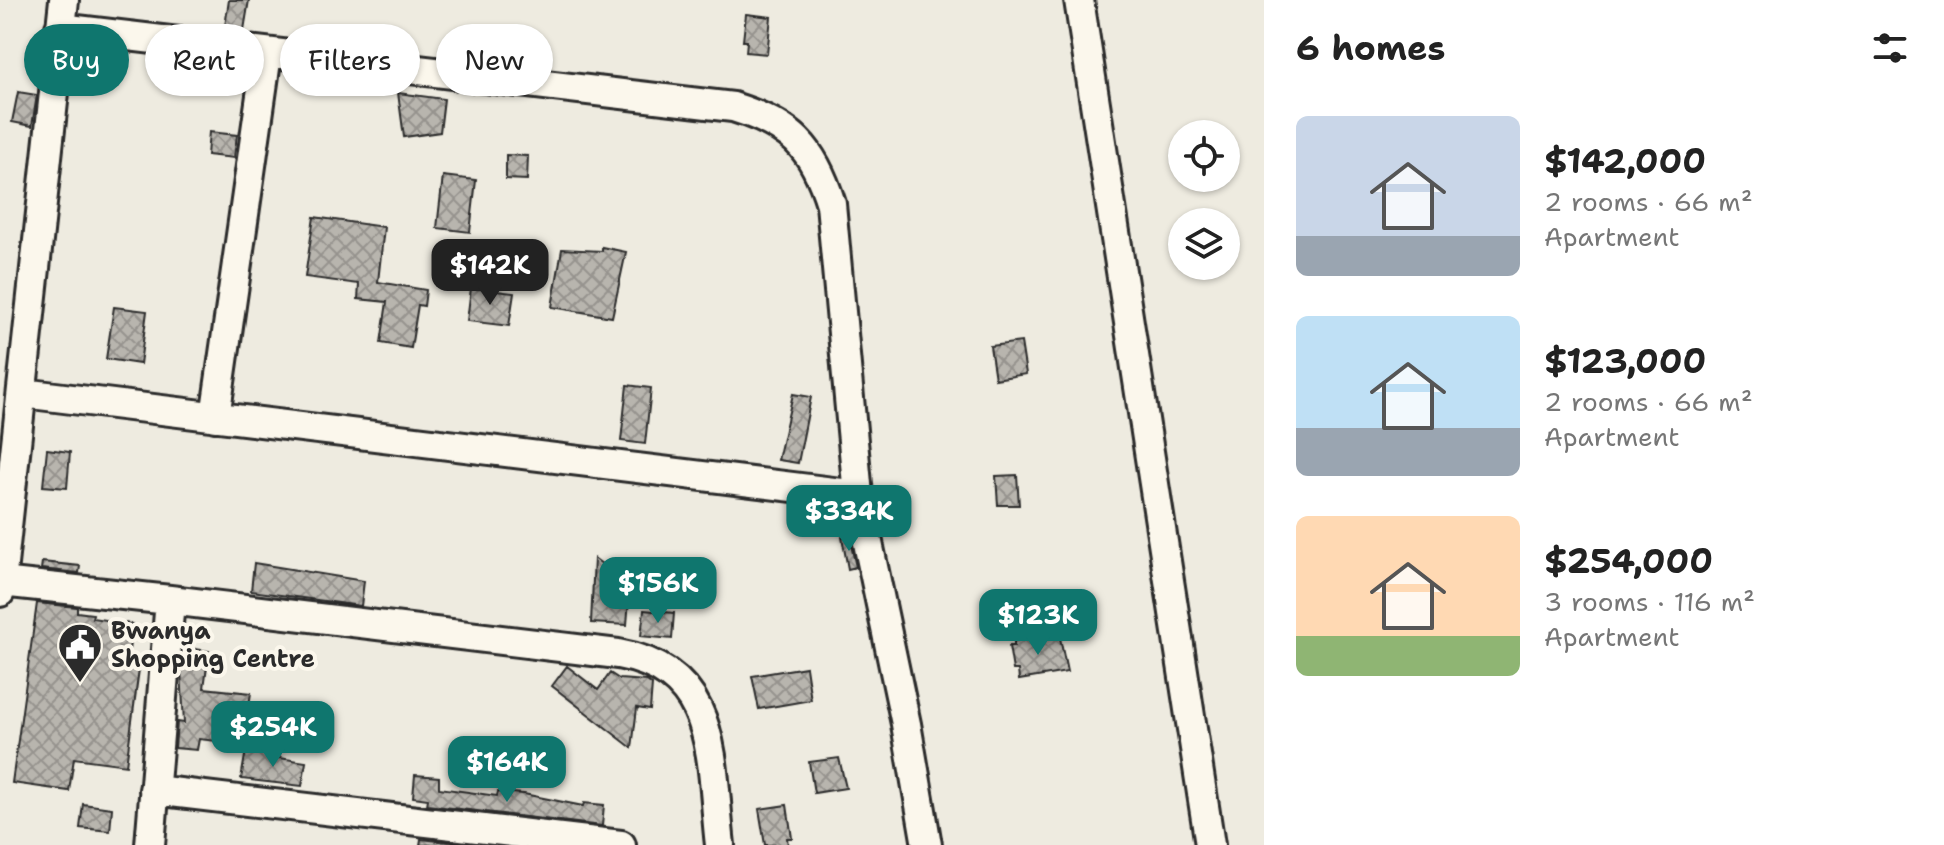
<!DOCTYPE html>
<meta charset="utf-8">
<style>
:root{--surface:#fff;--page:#f6f6f6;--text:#222;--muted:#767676;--accent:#0f766e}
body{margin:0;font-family:"Shantell Sans",sans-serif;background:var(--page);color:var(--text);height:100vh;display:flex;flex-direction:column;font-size:30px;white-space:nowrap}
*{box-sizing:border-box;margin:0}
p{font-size:26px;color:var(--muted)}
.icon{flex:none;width:44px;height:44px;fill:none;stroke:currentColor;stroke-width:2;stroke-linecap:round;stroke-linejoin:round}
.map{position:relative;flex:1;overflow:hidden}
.sheet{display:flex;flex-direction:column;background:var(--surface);width:680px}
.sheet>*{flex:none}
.banner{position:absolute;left:24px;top:24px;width:760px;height:72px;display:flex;gap:16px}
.buttons{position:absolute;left:1168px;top:120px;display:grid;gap:16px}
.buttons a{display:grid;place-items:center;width:72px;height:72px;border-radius:50%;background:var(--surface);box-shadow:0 2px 6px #0004;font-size:40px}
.price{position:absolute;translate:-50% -68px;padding:0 18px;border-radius:16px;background:var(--accent);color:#fff;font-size:26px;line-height:52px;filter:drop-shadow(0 2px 4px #0008)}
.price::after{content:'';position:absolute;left:50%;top:48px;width:24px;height:18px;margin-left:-12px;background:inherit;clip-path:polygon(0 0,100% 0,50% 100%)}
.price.active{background:#222;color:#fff}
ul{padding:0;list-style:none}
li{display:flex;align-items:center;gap:24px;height:200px;padding:0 32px}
li span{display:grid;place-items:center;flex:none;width:224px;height:160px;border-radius:12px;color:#555}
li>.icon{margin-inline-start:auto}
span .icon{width:96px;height:96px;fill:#fffc;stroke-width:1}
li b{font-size:34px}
h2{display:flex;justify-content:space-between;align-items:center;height:96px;padding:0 32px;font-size:34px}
.tag{padding:0 28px;border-radius:36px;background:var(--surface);box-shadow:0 2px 6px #0004;font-size:28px;line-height:72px}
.tag.active{background:var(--accent);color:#fff}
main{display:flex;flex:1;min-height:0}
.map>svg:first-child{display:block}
</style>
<main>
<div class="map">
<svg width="1264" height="845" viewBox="0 0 1264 845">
<defs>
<pattern id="building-cross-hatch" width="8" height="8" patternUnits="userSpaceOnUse" patternTransform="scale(2)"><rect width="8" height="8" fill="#b8b5ae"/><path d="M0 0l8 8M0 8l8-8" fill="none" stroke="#96938e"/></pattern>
</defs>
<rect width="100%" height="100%" fill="#eeebe0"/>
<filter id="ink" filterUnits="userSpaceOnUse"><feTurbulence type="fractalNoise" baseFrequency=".0125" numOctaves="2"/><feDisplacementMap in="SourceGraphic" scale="16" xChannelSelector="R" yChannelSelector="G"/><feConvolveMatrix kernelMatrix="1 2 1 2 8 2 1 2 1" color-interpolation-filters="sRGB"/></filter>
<g filter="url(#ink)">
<path fill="url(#building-cross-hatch)" stroke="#2b2b2b" stroke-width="2" d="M229,0H249L244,30L225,26Z
M746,14L771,17L767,54L746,52L747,41H743Z
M18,92L37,95L32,126L12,122Z
M398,93L444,99L440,132L404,137Z
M209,132L237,135L234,158L207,155Z
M506,155L528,156L527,180L506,179Z
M443,176L476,180L470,232L437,228Z
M314,217L384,227L378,282L426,290L424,306L418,305L411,348L381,343L387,302L358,299L359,284L305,277Z
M602,247L626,252L612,317L552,307L562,249L602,251Z
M471,288L514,293L509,326L467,321Z
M114,307L147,311L140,364L106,359Z
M1021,342L1026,374L995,379L990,346Z
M627,385L651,388L645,444L621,441Z
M793,394L811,397L798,463L778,460Z
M47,449L70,452L67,488L43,486Z
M1017,475L1019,505H998L996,476Z
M849,536L856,567L848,569L842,537Z
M594,558L623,580L609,598L629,599L627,625L591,623Z
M42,562L80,566L79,573L41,569Z
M254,563L364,581L361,606L251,591Z
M37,603L77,607V612L93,614L92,618L132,624L128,660L140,662L126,765L74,758L69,791L12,783Z
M644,610L674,613L672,639L641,636Z
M1059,633L1067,672L1019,680L1018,670H1013L1009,646H1014V641Z
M188,648L209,651L204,688L251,693L243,744L199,739L197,750L175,748L177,722L184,723L181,671L184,670Z
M567,666L598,690L610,673L619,679L647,681L652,685L650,710L637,708L632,748L552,686Z
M806,667L811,700L759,709L752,676Z
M246,750L280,754L279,758L306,762L302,786L241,779Z
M839,758L846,788L814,793L809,762Z
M415,775L439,777V788L497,796L498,792L524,794L583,806L584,803L604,805L602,826L427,805L428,799L413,797Z
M83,804L112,808L110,831L80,828Z
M787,805L792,838H787L788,845H765L759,809Z
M421,839L476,845H420Z"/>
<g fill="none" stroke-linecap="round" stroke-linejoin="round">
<g stroke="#2b2b2b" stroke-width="34">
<path id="minor" d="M1079,0L1210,845
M60,28L733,107C791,125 813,146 831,204L858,495L906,724L927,845
M23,393L858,495
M215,417L267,54
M1,582L170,600L618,654C721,672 710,762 720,845
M0,592L64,0
M154,790L621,845
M150,845L170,600"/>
</g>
<use href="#minor" stroke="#fbf7ec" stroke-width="28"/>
</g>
</g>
<defs>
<g id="civic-pin" transform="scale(2.3)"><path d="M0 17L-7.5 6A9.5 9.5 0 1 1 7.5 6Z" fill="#2b2b2b" stroke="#fbf7ec"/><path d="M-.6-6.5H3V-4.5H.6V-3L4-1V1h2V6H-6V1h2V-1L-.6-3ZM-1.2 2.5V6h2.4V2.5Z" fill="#fff"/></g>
</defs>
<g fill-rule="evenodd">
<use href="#civic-pin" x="80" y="645"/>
</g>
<g text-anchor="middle" stroke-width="8" stroke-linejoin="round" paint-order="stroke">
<g font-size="24" font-weight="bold" fill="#2b2b2b" stroke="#fbf7ec" text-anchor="start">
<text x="111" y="639">Bwanya<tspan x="111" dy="28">Shopping Centre</tspan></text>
</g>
</g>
</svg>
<div class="buttons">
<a><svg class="icon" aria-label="locate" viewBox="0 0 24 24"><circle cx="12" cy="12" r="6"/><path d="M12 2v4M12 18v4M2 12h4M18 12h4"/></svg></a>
<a><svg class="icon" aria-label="layers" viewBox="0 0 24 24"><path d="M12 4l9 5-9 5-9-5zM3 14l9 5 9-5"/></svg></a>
</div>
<b class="price active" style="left:490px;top:307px">$142K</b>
<b class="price" style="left:849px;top:553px">$334K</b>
<b class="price" style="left:658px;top:625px">$156K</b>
<b class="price" style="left:1038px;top:657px">$123K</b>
<b class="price" style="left:273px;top:769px">$254K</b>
<b class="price" style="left:507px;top:804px">$164K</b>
<div class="banner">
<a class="tag active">Buy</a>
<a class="tag">Rent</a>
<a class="tag">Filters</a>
<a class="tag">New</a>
</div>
</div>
<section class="sheet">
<h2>6 homes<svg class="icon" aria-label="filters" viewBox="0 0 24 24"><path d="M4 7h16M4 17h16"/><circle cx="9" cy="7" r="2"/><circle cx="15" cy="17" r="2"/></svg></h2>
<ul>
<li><span style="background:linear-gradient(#c9d6e8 75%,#9aa5b1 0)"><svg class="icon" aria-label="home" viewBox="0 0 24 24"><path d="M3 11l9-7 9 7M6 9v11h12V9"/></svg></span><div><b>$142,000</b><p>2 rooms · 66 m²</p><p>Apartment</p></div></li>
<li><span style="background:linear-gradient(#bfe0f5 70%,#9aa5b1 0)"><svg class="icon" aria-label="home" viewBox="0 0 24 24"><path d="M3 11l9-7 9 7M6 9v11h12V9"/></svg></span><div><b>$123,000</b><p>2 rooms · 66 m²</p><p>Apartment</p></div></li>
<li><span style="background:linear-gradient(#ffd9b3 75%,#8fb573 0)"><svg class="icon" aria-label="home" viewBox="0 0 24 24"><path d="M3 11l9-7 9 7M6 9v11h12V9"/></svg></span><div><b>$254,000</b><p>3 rooms · 116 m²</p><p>Apartment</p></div></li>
</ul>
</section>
</main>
